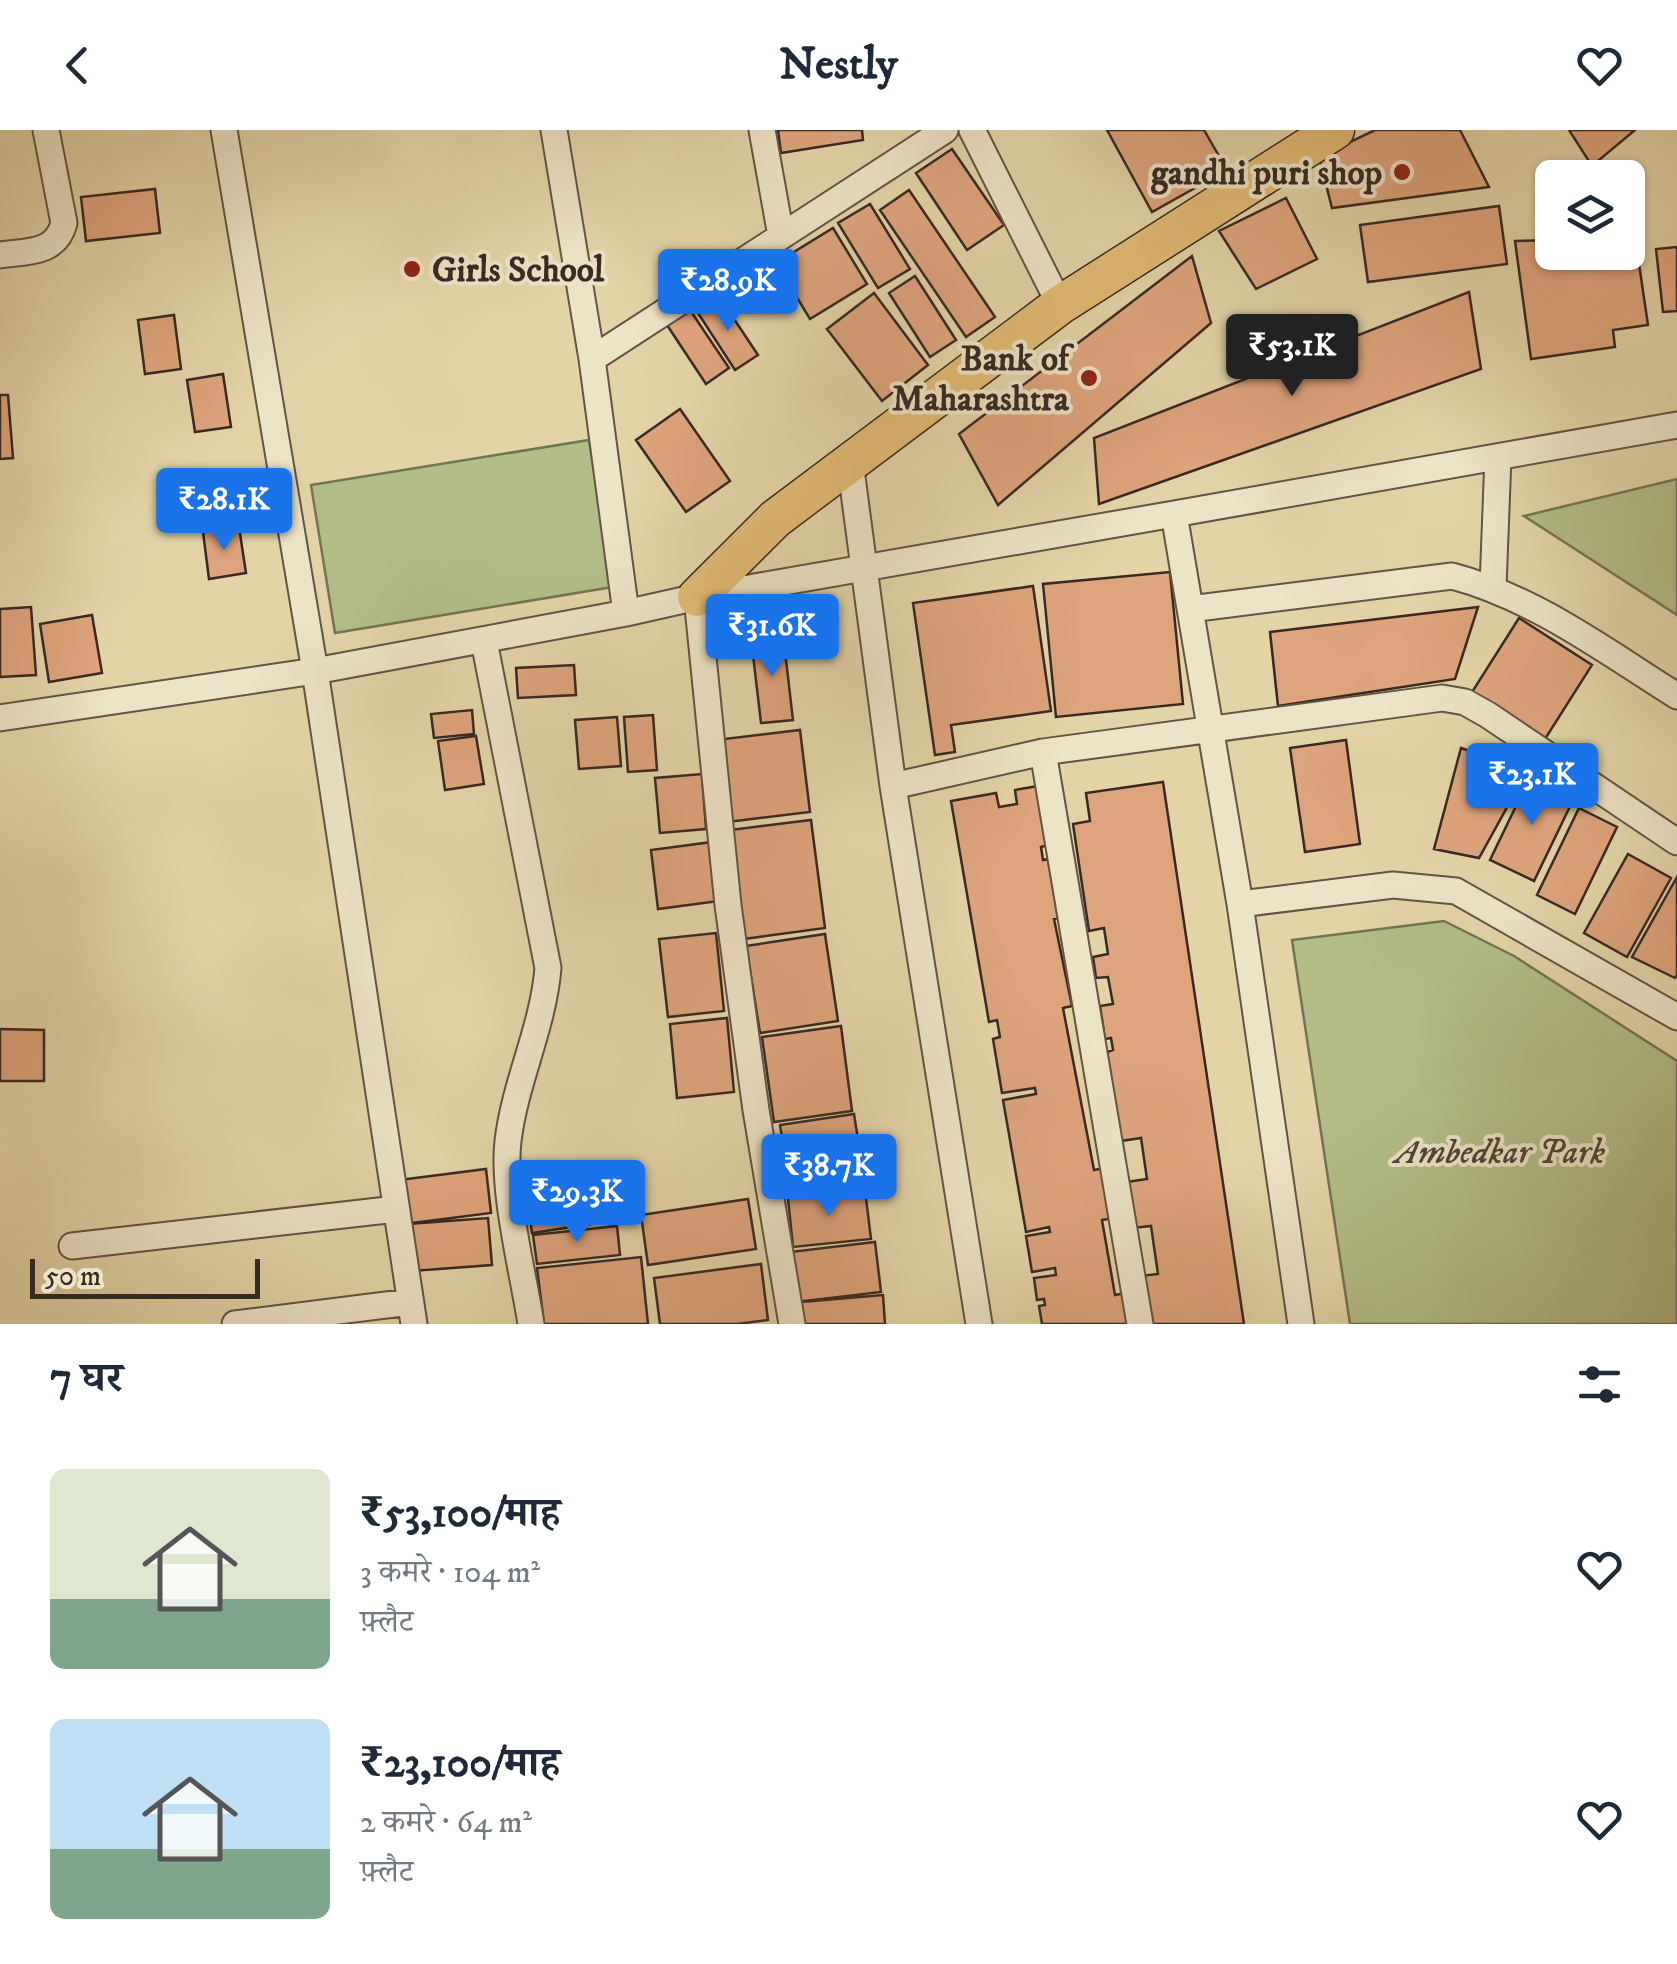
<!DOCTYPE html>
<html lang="hi">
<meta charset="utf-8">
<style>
:root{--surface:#fff;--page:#f2f2f3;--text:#1f2937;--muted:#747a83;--accent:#1a73e8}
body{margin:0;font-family:"IM FELL DW Pica","Noto Serif Devanagari",serif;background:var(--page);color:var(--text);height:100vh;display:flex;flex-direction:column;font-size:38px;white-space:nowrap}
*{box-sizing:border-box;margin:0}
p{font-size:32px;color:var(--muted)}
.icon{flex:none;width:55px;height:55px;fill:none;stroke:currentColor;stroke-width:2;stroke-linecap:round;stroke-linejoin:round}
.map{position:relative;height:1194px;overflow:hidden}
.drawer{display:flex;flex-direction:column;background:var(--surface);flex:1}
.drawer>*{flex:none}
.controls{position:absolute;left:1535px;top:30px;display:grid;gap:20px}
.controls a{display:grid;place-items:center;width:110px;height:110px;border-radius:15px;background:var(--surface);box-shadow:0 2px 8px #0004;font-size:50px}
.scale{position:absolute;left:30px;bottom:25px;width:230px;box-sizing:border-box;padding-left:10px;border:5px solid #382923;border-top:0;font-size:28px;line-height:35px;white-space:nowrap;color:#382923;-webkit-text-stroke:8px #ede3c6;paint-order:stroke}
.price{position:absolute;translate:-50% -85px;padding:0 22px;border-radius:10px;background:var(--accent);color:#fff;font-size:32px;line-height:65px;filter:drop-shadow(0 2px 5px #0008)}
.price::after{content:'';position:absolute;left:50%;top:60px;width:30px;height:22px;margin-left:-15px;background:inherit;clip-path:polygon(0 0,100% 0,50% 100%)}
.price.on{background:#222;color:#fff}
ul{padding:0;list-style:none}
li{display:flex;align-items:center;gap:30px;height:250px;padding:0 50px}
li span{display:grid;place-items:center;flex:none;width:280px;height:200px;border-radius:15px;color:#555}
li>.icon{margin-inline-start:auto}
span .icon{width:120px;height:120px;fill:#fffc;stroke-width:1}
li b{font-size:42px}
h2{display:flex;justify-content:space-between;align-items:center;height:120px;padding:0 50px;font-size:42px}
header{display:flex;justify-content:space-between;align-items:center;height:130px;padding:0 50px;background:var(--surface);font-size:45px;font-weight:700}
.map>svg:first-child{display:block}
</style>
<header><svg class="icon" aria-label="back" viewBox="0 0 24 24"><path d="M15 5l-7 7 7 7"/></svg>Nestly<svg class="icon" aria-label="heart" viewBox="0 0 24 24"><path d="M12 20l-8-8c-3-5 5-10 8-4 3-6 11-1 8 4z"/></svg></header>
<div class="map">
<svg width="1677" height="1194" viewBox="0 0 1677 1194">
<rect width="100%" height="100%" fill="#e3d4a8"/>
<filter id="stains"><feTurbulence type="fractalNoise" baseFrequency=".002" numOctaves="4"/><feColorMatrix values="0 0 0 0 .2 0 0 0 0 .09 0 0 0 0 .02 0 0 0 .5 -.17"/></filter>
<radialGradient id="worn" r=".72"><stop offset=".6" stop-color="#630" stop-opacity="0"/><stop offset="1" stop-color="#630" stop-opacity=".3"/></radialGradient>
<path fill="#b2bd89" stroke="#757356" stroke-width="2.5" d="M589,310L613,457L335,503L311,355Z
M1677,349V485L1524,386Z
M1444,791L1514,826L1677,931V1194H1350L1292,810Z"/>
<path fill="#dea47d" stroke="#382923" stroke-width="2.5" d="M778,0H862L863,10L781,23Z
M1107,0H1204L1227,40L1152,82Z
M1375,0H1460L1489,57L1332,78L1319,27Z
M1569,0H1635L1592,36Z
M952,19L1004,95L967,120L916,43Z
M155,59L160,103L86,111L81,67Z
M909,60L995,187L966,207L880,80Z
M1286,68L1317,129L1256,159L1219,101Z
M870,74L910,139L878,158L838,93Z
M1499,76L1507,134L1368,152L1360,95Z
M833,98L867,154L810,189L776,133Z
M1552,110V122H1603L1604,132L1638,127L1648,195L1613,200L1615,217L1531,229L1515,111Z
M1677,117V181L1663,182L1656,119Z
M1192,126L1211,193L998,375L959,304Z
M915,146L956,210L930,227L889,163Z
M1469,162L1481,239L1099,374L1094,308Z
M874,163L928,235L882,271L827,199Z
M720,168L758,225L735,240L698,183Z
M688,177L729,238L706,254L665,192Z
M174,185L181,239L145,244L138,190Z
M223,244L231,297L195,302L187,250Z
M0,265H8L13,328L0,329Z
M680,279L730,351L686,382L636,310Z
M239,397L246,443L209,449L203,402Z
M1170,442L1183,574L1056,587L1043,454Z
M1033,456L1051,581L951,595L955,622L935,625L913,473Z
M31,477L36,545L0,547V479Z
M1478,477L1455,549L1278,576L1270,502Z
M92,485L102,543L49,552L40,494Z
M1519,488L1592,535L1545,609L1472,562Z
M783,504L793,590L761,593L751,508Z
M574,535L576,565L518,568L516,538Z
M472,580L474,604L434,608L431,584Z
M653,585L657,640L628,642L624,587Z
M617,587L621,636L579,639L575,590Z
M800,600L810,682L727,692L716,610Z
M476,606L484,654L445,660L438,611Z
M1346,610L1360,714L1305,722L1290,618Z
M1461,618L1527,641L1479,728L1434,719Z
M702,644L706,699L660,703L655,648Z
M1531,645L1575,666L1534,751L1490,730Z
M1163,652L1244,1194H1148L1140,1146L1158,1144L1151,1096L1133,1098L1126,1052L1147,1049L1141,1008L1121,1011L1107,922L1113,920L1111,908L1105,909L1100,876L1113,874L1108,847L1096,848L1093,827L1108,824L1104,798L1089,801L1073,694L1090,691L1086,663Z
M1038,656L1049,715L1041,717L1043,730L1048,729L1058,788L1054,789L1072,876L1063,878L1094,1040L1105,1038L1114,1088L1102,1090L1115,1165L1126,1163L1131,1194H1042L1039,1176L1045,1175L1044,1169L1037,1170L1034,1148L1056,1145L1055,1138L1032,1142L1026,1106L1050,1102L1049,1097L1026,1102L1003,970L1036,964L1035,958L1002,963L993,909L1000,907L997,890L989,892L951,671L996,663L999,677L1017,674L1015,660Z
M1579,678L1617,697L1575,784L1537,765Z
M811,690L825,798L744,809L730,700Z
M712,712L719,771L658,779L651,720Z
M1628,724L1671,748L1627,827L1584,803Z
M1677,747V845L1675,848L1632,827Z
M716,803L724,881L668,887L659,809Z
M825,804L838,891L760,903L746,816Z
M727,888L734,962L677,968L670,894Z
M841,896L852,981L774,992L762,907Z
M0,899L44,900V951H0Z
M854,984L865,1054L791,1063L780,995Z
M486,1039L491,1083L404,1094L399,1050Z
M613,1056L618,1090L532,1103L527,1069Z
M865,1060L871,1109L793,1117L788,1068Z
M748,1069L756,1119L648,1135L641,1085Z
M488,1088L492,1135L412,1141L408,1094Z
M617,1096L620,1125L537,1134L533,1105Z
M875,1112L881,1162L796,1172L790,1122Z
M641,1127L648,1194H544L537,1138Z
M761,1134L768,1190L737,1194H660L654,1148Z
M883,1165L885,1194H803L801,1172Z"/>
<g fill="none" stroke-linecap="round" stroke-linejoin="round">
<g stroke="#635444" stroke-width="29">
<path id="street" d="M224,0L315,541L414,1194
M762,0L781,106
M972,0L1060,175
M0,125C28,121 56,124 64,93L46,0
M592,229L945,0
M850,332L893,656L979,1194
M1174,384L1677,295
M1493,457L1498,327
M697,467L728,775L756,980L792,1194
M1190,479L1452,446C1535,468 1605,521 1677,566
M626,483L697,467L1174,384L1240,774L1393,755L1456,761L1677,887
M484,511L548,838C543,898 515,952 508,1011C502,1061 523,1142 531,1194
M0,588L315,541L626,483L592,229L554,0
M1043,622L1140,1194
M893,656L1043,622L1442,568L1465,572L1488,585L1677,712
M1240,774L1301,1194
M72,1116L396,1079
M235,1194L410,1172"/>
</g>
<g stroke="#382923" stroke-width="41">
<path id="primary" d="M697,467L775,389L1060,175L1335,0"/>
</g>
<use href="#street" stroke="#ede3c6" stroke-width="25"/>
<use href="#primary" stroke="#e2ba74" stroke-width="38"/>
</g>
<g fill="#8f2418" stroke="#ede3c6" stroke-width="4">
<circle cx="1402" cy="42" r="10"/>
<circle cx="412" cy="139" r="10"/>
<circle cx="1089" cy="248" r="10"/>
</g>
<g text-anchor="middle" stroke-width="8" stroke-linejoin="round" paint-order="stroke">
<g font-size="35" font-weight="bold" fill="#382923" stroke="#ede3c6" text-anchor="end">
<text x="1382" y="54">gandhi puri shop</text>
<text x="432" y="151" text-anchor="start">Girls School</text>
<text x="1069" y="240">Bank of<tspan x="1069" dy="40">Maharashtra</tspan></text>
</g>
<g font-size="35" font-style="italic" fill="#504737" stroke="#ede3c6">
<text x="1500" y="1033">Ambedkar Park</text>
</g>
</g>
<rect width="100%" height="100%" filter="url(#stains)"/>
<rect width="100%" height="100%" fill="url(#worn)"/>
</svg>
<div class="controls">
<a><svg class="icon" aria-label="layers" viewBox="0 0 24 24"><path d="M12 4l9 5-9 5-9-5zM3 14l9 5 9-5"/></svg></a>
</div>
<div class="scale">50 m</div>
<b class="price" style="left:728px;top:204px">₹28.9K</b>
<b class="price on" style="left:1292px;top:269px">₹53.1K</b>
<b class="price" style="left:224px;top:423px">₹28.1K</b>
<b class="price" style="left:772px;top:549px">₹31.6K</b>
<b class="price" style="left:1532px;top:698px">₹23.1K</b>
<b class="price" style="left:829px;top:1089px">₹38.7K</b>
<b class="price" style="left:577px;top:1115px">₹29.3K</b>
</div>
<section class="drawer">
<h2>7 घर<svg class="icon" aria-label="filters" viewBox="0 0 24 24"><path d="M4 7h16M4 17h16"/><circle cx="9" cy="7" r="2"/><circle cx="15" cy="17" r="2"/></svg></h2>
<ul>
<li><span style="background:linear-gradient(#dfe7d0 65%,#7fa58c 0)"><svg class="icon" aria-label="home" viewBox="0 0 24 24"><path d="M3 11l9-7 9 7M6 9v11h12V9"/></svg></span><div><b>₹53,100/माह</b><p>3 कमरे · 104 m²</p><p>फ़्लैट</p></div><svg class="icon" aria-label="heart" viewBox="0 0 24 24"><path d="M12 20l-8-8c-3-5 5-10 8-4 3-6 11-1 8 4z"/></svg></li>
<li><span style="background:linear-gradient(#bfe0f5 65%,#7fa58c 0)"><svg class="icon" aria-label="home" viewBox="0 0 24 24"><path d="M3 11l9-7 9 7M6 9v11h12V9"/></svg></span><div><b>₹23,100/माह</b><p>2 कमरे · 64 m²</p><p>फ़्लैट</p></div><svg class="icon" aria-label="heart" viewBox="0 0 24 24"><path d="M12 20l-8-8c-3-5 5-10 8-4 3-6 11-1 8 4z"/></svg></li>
</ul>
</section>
